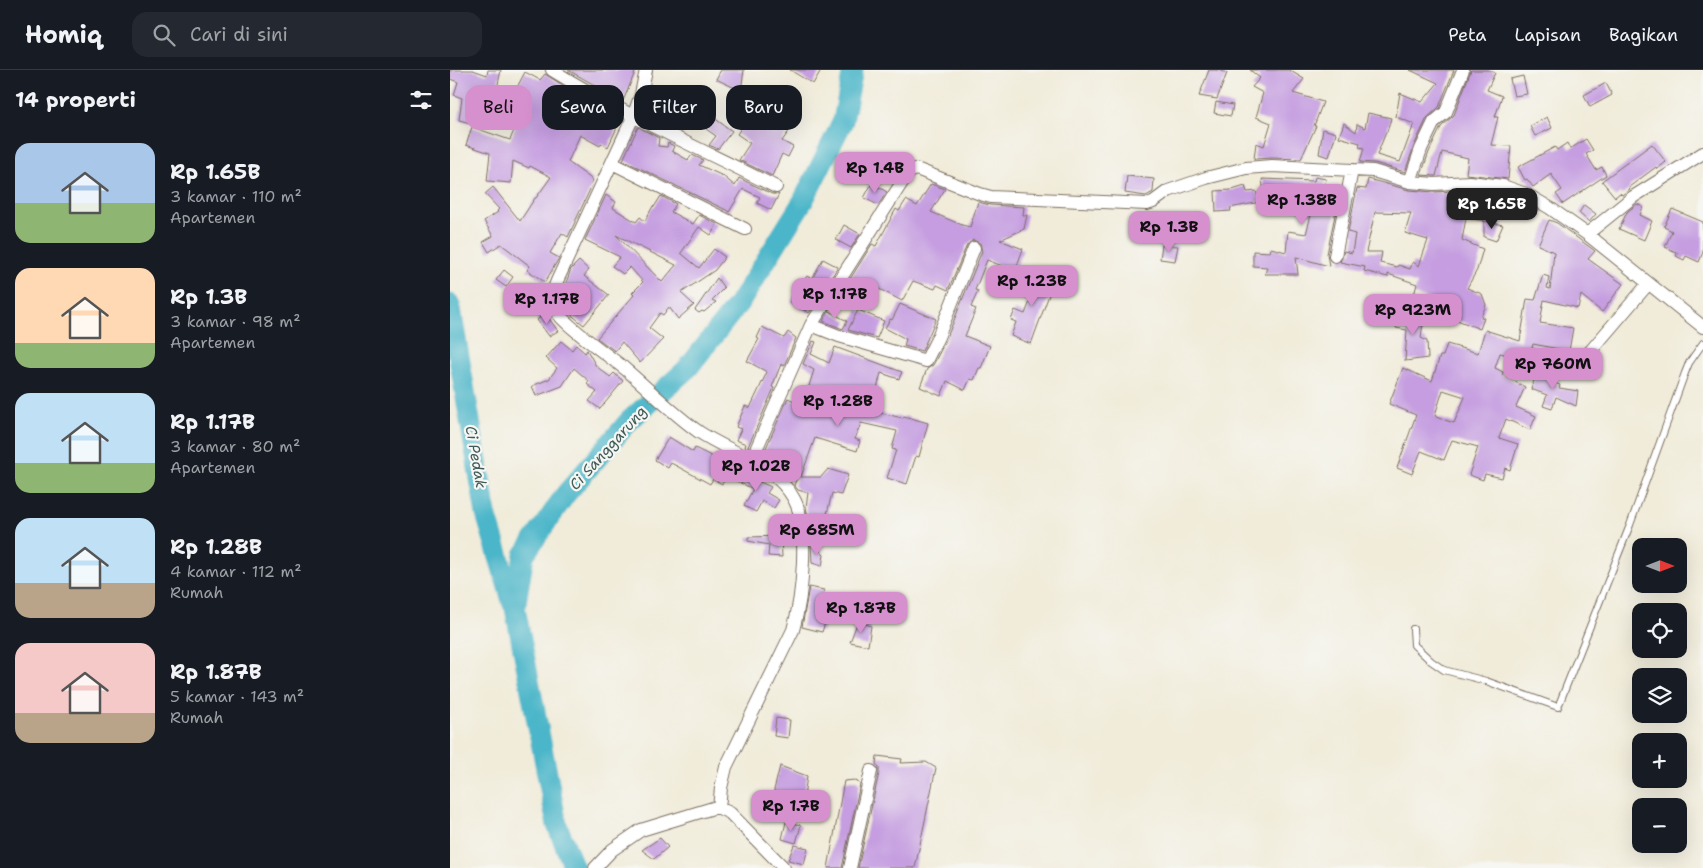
<!DOCTYPE html>
<html lang="id">
<meta charset="utf-8">
<style>
:root{--surface:#171b24;--page:#242831;--text:#f1f3f6;--muted:#9ea1a6;--line:#363941;--accent:#d690ce}
body{margin:0;font-family:"Shantell Sans",sans-serif;background:var(--page);color:var(--text);height:100vh;display:flex;flex-direction:column;font-size:19px;white-space:nowrap}
*{box-sizing:border-box;margin:0}
p{font-size:16px;color:var(--muted)}
.icon{flex:none;width:28px;height:28px;fill:none;stroke:currentColor;stroke-width:2;stroke-linecap:round;stroke-linejoin:round}
.map{position:relative;flex:1;overflow:hidden}
.panel{display:flex;flex-direction:column;background:var(--surface);width:450px}
.panel>*{flex:none}
.guide{position:absolute;left:15px;top:15px;width:475px;height:45px;display:flex;gap:10px}
.needle{width:32px;rotate:90deg}
.tools{position:absolute;left:1182px;top:468px;display:grid;gap:10px}
.tools a{display:grid;place-items:center;width:55px;height:55px;border-radius:10px;background:var(--surface);box-shadow:0 5px 20px #0002;font-size:25px}
.price{position:absolute;translate:-50% -42px;padding:0 11px;border-radius:10px;background:var(--accent);color:#111;font-size:16px;line-height:32px;filter:drop-shadow(0 1px 2px #0008)}
.price::after{content:'';position:absolute;left:50%;top:30px;width:15px;height:11px;margin-left:-8px;background:inherit;clip-path:polygon(0 0,100% 0,50% 100%)}
.price.current{background:#222;color:#fff}
ul{padding:0;list-style:none}
li{display:flex;align-items:center;gap:15px;height:125px;padding:0 15px}
li span{display:grid;place-items:center;flex:none;width:140px;height:100px;border-radius:15px;color:#555}
li>.icon{margin-inline-start:auto}
span .icon{width:60px;height:60px;fill:#fffc;stroke-width:1}
li b{font-size:21px}
h2{display:flex;justify-content:space-between;align-items:center;height:60px;padding:0 15px;font-size:21px}
.tag{padding:0 18px;border-radius:15px;background:var(--surface);box-shadow:0 5px 20px #0002;font-size:18px;line-height:45px}
.tag.current{background:var(--accent);color:#111}
header{display:flex;align-items:center;gap:30px;box-sizing:border-box;height:70px;padding:0 25px;background:var(--surface);border-bottom:1px solid var(--line)}
header strong{font-size:24px}
nav{display:flex;gap:28px;margin-inline-start:auto;font-size:18px}
.search{width:350px;height:45px;background:var(--page);display:flex;align-items:center;gap:12px;box-sizing:border-box;padding:0 18px;border-radius:15px;color:var(--muted);font-size:19px}
main{display:flex;flex:1;min-height:0}
.map>svg:first-child{display:block}
</style>
<header>
<strong>Homiq</strong>
<div class="search"><svg class="icon" aria-label="search" viewBox="0 0 24 24"><circle cx="10" cy="10" r="6"/><path d="M15 15l6 6"/></svg>Cari di sini</div>
<nav><a>Peta</a><a>Lapisan</a><a>Bagikan</a></nav>
</header>
<main>
<section class="panel">
<h2>14 properti<svg class="icon" aria-label="filters" viewBox="0 0 24 24"><path d="M4 7h16M4 17h16"/><circle cx="9" cy="7" r="2"/><circle cx="15" cy="17" r="2"/></svg></h2>
<ul>
<li><span style="background:linear-gradient(#a9c7e8 60%,#8fb573 0)"><svg class="icon" aria-label="home" viewBox="0 0 24 24"><path d="M3 11l9-7 9 7M6 9v11h12V9"/></svg></span><div><b>Rp 1.65B</b><p>3 kamar · 110 m²</p><p>Apartemen</p></div></li>
<li><span style="background:linear-gradient(#ffd9b3 75%,#8fb573 0)"><svg class="icon" aria-label="home" viewBox="0 0 24 24"><path d="M3 11l9-7 9 7M6 9v11h12V9"/></svg></span><div><b>Rp 1.3B</b><p>3 kamar · 98 m²</p><p>Apartemen</p></div></li>
<li><span style="background:linear-gradient(#bfe0f5 70%,#8fb573 0)"><svg class="icon" aria-label="home" viewBox="0 0 24 24"><path d="M3 11l9-7 9 7M6 9v11h12V9"/></svg></span><div><b>Rp 1.17B</b><p>3 kamar · 80 m²</p><p>Apartemen</p></div></li>
<li><span style="background:linear-gradient(#bfe0f5 65%,#b9a48a 0)"><svg class="icon" aria-label="home" viewBox="0 0 24 24"><path d="M3 11l9-7 9 7M6 9v11h12V9"/></svg></span><div><b>Rp 1.28B</b><p>4 kamar · 112 m²</p><p>Rumah</p></div></li>
<li><span style="background:linear-gradient(#f6c9c9 70%,#b9a48a 0)"><svg class="icon" aria-label="home" viewBox="0 0 24 24"><path d="M3 11l9-7 9 7M6 9v11h12V9"/></svg></span><div><b>Rp 1.87B</b><p>5 kamar · 143 m²</p><p>Rumah</p></div></li>
</ul>
</section>
<div class="map">
<svg width="1253" height="798" viewBox="0 0 1253 798">
<rect width="100%" height="100%" fill="#f6f6f2"/>
<filter id="ink" filterUnits="userSpaceOnUse"><feTurbulence type="fractalNoise" baseFrequency=".02" numOctaves="2"/><feDisplacementMap in="SourceGraphic" scale="10" xChannelSelector="R" yChannelSelector="G"/><feConvolveMatrix kernelMatrix="1 2 1 2 8 2 1 2 1" color-interpolation-filters="sRGB"/></filter>
<filter id="wash" filterUnits="userSpaceOnUse"><feTurbulence type="fractalNoise" baseFrequency=".0096" numOctaves="4" result="noise"/><feDisplacementMap in="SourceGraphic" scale="20" xChannelSelector="R" yChannelSelector="G"/><feGaussianBlur stdDeviation="1.12" result="paint"/><feColorMatrix in="noise" values="0 0 0 0 0 0 0 0 0 0 0 0 0 0 0 0 0 1.4 0 .05"/><feComposite in="paint" operator="in"/></filter>
<g filter="url(#wash)">
<rect width="100%" height="100%" fill="#f1ecda"/>
<g fill="none" stroke-linecap="round" stroke-linejoin="round">
<path stroke="#4cb6c9" stroke-width="21" d="M0,234L36,444L63,534
M124,798L107,755L65,538L74,485L115,425L180,350L238,298L292,229L353,131L393,51L403,0"/>
</g>
<g id="blocks">
<path fill="#c59de0" fill-rule="evenodd" d="M0,0H23L37,5L38,0H51L47,19L55,22L49,36L39,32V33L34,32L28,55L9,50L12,28L4,25L8,12L0,9Z
M118,0H186L173,31Z
M271,0H294L291,21L266,9Z
M340,0H371L363,14Z
M759,0H768L777,3L767,29L749,26Z
M800,0H839L854,9L843,23L873,32L864,56H866L851,89L822,88L804,89L806,73L814,76L821,53L806,47L813,23L802,17L810,8Z
M960,0H1004L989,37L977,48L964,76L955,102L925,93L910,92L914,78L909,77L910,73L889,67L894,53L906,62L907,54L915,58L918,43L941,48L937,62H936L927,85L950,92L964,54L946,47L950,23L972,32L988,13Z
M1021,0H1039L1045,3L1037,20L1052,26L1045,47H1048L1041,75L1061,76L1058,109L1016,104L1018,88L992,82L986,106L971,105L979,82L991,57L1004,45Z
M75,2L90,10L95,4L125,23L171,49L158,77L151,73L150,76L130,65L118,92L143,110L141,114L142,115L118,167L112,163L100,183L109,188L95,212L77,200L80,196L51,174L39,182L33,172L43,166L34,151L48,142L47,141L49,139L35,124L43,117L70,151L85,128H86L101,107L80,96L79,98L63,91L61,113L37,111L40,83L16,75L22,57L60,70L77,29L64,23Z
M1073,6L1077,24L1064,26L1060,9Z
M1156,13L1162,25L1140,37L1134,25Z
M205,19L214,24L212,39L198,36Z
M292,20L321,38L334,24L348,37L339,55L342,57L332,71L343,77L338,87L332,84L322,106L289,90L300,73L287,64L300,45L284,34Z
M766,32L783,35L781,46L764,43Z
M236,34L252,42L253,40L282,61L268,79L259,75L266,66L232,42Z
M1097,47L1102,58L1085,66L1080,56Z
M188,57L209,68L208,76L217,77L218,73L224,76L222,81L238,90L242,85L253,90L249,95L273,106L285,116L289,108L322,124H329L321,140L307,133L310,127L293,119L279,142L276,140L173,90Z
M873,59L886,63L879,87L869,84Z
M1136,69L1143,80L1136,84L1146,100L1152,97L1156,105L1113,134L1106,124L1112,120L1101,104L1083,117L1077,109L1075,110L1068,97L1105,77L1107,80L1117,73L1120,79Z
M1202,74L1216,92L1207,99L1206,97L1179,117L1180,119L1172,125L1170,123L1165,127L1152,111Z
M677,106L704,109L703,122L696,126L675,123Z
M865,107L876,109L873,122L889,125L877,184L879,196L846,187L848,204H815L817,197L803,196V181L820,182L821,178L836,182L838,161L856,164L861,145L858,144L859,141L838,140L839,122L814,124L812,109L864,111Z
M918,109L959,120L984,122L1020,120L1039,123L1034,151L1016,148L1012,170L1033,179L1027,200L1017,218L1032,224L1036,235L1031,247L1034,248L1030,259L997,246L994,252L978,247L985,230L964,225L967,214L938,204V207L914,201L915,197L890,192L894,181L902,183L905,164L898,162L907,118L916,119ZM925,142L961,143L955,163L978,170L969,196L963,192L960,199L948,195L947,197L930,193L932,182H916Z
M422,113L437,122L428,135L414,128Z
M481,114L495,119L481,142L512,155L520,157L528,132L540,135L574,137L573,145H577L574,159L550,170L573,179L565,201L537,190L525,220L528,221L521,237L526,239L515,266L540,276L531,298H529L524,310L520,309L515,320L497,311L491,326L470,317L477,299L483,295L496,270L532,181L530,173L523,170L517,175L498,220L487,215L485,219L463,211L452,231L412,210L407,219L397,214L422,174L426,176L446,139L449,141L456,130L467,136Z
M795,116L797,122L806,121L810,132L780,138L781,141L766,142L765,121L782,120Z
M156,125L166,132L163,138L186,152L190,147L195,151L203,136L204,137L211,126L226,134L221,142L243,154L249,145L267,154L261,165L249,157L231,183L249,198L264,179L275,187L265,200L231,223L244,235L228,249L219,237L213,245L210,243L199,258L213,269L190,293L172,272L165,281L147,268L184,225L182,223L193,212L180,197L173,204L162,196L170,187L135,170ZM166,165L226,195L212,212Z
M1187,134L1193,137L1190,145L1202,151L1194,170L1169,159L1177,142Z
M1134,135L1146,144L1139,152L1129,143Z
M1222,139L1253,152V182L1249,192L1236,186L1234,190L1226,186L1228,183L1215,177L1222,161L1214,157Z
M1099,150L1107,153L1145,181L1138,189L1173,214L1152,242L1131,225L1128,238L1094,230L1090,253L1123,258L1119,281L1083,274L1079,290L1050,283L1045,298L1053,302L1052,305L1075,317L1066,337L1086,346L1080,360L1056,349L1049,368L1068,374L1060,400L1055,398L1052,408L1035,404L1033,410L1019,405L1028,377L1002,370L994,390L971,381L962,404L947,398L966,345L939,334L953,298L982,311L990,286H993L997,274L1028,283L1035,260L1070,271L1077,229L1085,230L1093,205L1099,207L1097,218L1100,219L1104,182L1088,175ZM993,320L1015,327L1004,353L986,347L985,345Z
M1034,151L1053,155L1046,171L1034,167Z
M394,155L410,164L401,178L386,170Z
M712,175L728,176L725,191L710,189Z
M373,189L388,197L359,243L341,232L357,206L362,209Z
M129,191L139,200L134,206L159,225L134,255L119,243L121,239L110,230L121,199Z
M587,199L599,203L596,211L603,214L581,274L561,266L566,252L561,250L565,240L575,244L583,224L573,219L578,205L585,207Z
M54,200L63,207L56,217L46,210Z
M267,208L274,218L262,230L266,232L254,242L252,241L249,243L245,240Z
M450,234L486,249L472,281L454,276L456,269L435,258L440,249L442,250Z
M408,240L434,251L427,268L398,260Z
M379,241L397,251L393,259L373,251Z
M95,243L108,261L99,266L87,250Z
M949,243L974,246L971,268L977,271L978,288L955,291L957,260L946,258Z
M312,257L334,268L338,262L346,268L334,296L331,294L322,317L324,318L297,379L295,377L296,374L286,370L291,359L286,357L295,336L300,338L317,302L297,291L309,269L307,268Z
M111,271L122,280L126,275L135,283L137,280L146,296L160,307L164,303L173,311L150,339L139,331L147,322L137,314L139,311L124,298L112,316L86,326L82,316L99,309L107,298L96,288Z
M363,271L366,272L361,284L379,293L385,277L452,302L449,309L431,303L422,337L427,339L426,342L453,348L454,346L478,353L469,387L466,386L457,414L437,408L446,380L442,379L447,361L411,353L405,369L410,371L407,381L365,368L351,407H371L378,399L398,405L391,425L382,423L376,448H374L373,469L362,462V447H358L356,437L358,423L348,420L344,415L347,408L332,402L312,387L338,328L353,335L364,300L353,294Z
M1088,299L1101,304L1099,311L1110,315L1109,318L1128,321L1126,336L1106,327L1102,339L1093,336L1097,325L1081,319Z
M219,367L243,382L245,378L271,391L268,398L278,404L272,414L263,409L260,414L221,393L218,398L205,390Z
M285,401L321,417L317,423L329,430L324,438L312,431L306,442L294,436L303,419L282,409Z
M331,466L332,487L318,486L319,475L298,471V467Z
M361,472L374,485L372,496L362,493Z
M359,517L374,520L371,539L377,547L372,562L352,557Z
M408,551L421,556L418,576L400,572Z
M326,648L340,650L338,668L324,666Z
M427,686L452,689L451,693L476,692L486,698L465,798H408L429,703V698L426,694Z
M330,696L357,706L353,734L334,725L332,729L325,726L324,720Z
M405,710L410,714L392,798H378L394,711Z
M336,752L351,755L346,773L332,769Z
M210,768L218,777L204,789L192,780Z
M344,775L358,778L354,794L338,790Z"/>
</g>
</g>
<g filter="url(#ink)">
<use href="#blocks" fill-opacity="0" stroke="#7b6e60" stroke-width="1"/>
<g fill="none" stroke-linecap="round" stroke-linejoin="round">
<g stroke="#7b6e60" stroke-width="8">
<path id="lane" d="M963,559L964,575L981,591L994,600L1036,611L1108,637L1180,455L1235,303L1239,293L1253,273"/>
</g>
<g stroke="#7b6e60" stroke-width="14">
<path id="street" d="M102,0C174,45 251,79 326,117
M196,0L191,24L183,47L107,211C104,219 99,228 103,236C108,251 159,286 174,298C199,319 222,343 249,362C281,383 325,394 344,429C360,458 352,529 343,560L276,697L271,718L269,738
M162,93L295,159
M960,112L971,79L984,52L996,42L1013,0
M1137,164L1183,127L1253,83
M885,186L902,100
M361,255L389,266L476,291L488,267L524,178
M1132,291L1198,214
M301,391L361,255L458,103L465,99L469,100L530,124L541,127L697,134L703,132L718,121L756,108L796,98L822,96L923,101L960,112L984,114L1020,112L1053,116L1076,124L1100,138L1137,164L1253,257
M145,798L162,780L191,760L263,738H269L280,743L334,798
M400,798L421,701"/>
</g>
<use href="#lane" stroke="#fff" stroke-width="6"/>
<use href="#street" stroke="#fff" stroke-width="12"/>
</g>
</g>
<g text-anchor="middle" stroke-width="4.5" stroke-linejoin="round" paint-order="stroke">
<g font-size="15" font-style="italic" fill="#415b5a" stroke="#f6f6f2">
<text transform="translate(158 378) rotate(-48)" y="5">Ci Sanggarung</text>
<text transform="translate(26 387) rotate(80)" y="5">Ci Pedak</text>
</g>
</g>
</svg>
<div class="tools">
<a><svg class="needle" viewBox="-14 -14 28 28"><path d="M0-13l5 13h-10z" fill="#e53935"/><path d="M0 13l5-13h-10z" fill="#9ea1a6"/></svg></a>
<a><svg class="icon" aria-label="locate" viewBox="0 0 24 24"><circle cx="12" cy="12" r="6"/><path d="M12 2v4M12 18v4M2 12h4M18 12h4"/></svg></a>
<a><svg class="icon" aria-label="layers" viewBox="0 0 24 24"><path d="M12 4l9 5-9 5-9-5zM3 14l9 5 9-5"/></svg></a>
<a>+</a>
<a>−</a>
</div>
<b class="price" style="left:425px;top:124px">Rp 1.4B</b>
<b class="price" style="left:852px;top:156px">Rp 1.38B</b>
<b class="price current" style="left:1042px;top:160px">Rp 1.65B</b>
<b class="price" style="left:719px;top:183px">Rp 1.3B</b>
<b class="price" style="left:582px;top:237px">Rp 1.23B</b>
<b class="price" style="left:385px;top:250px">Rp 1.17B</b>
<b class="price" style="left:97px;top:255px">Rp 1.17B</b>
<b class="price" style="left:963px;top:266px">Rp 923M</b>
<b class="price" style="left:1103px;top:320px">Rp 760M</b>
<b class="price" style="left:388px;top:357px">Rp 1.28B</b>
<b class="price" style="left:306px;top:422px">Rp 1.02B</b>
<b class="price" style="left:367px;top:486px">Rp 685M</b>
<b class="price" style="left:411px;top:564px">Rp 1.87B</b>
<b class="price" style="left:341px;top:762px">Rp 1.7B</b>
<div class="guide">
<a class="tag current">Beli</a>
<a class="tag">Sewa</a>
<a class="tag">Filter</a>
<a class="tag">Baru</a>
</div>
</div>
</main>
